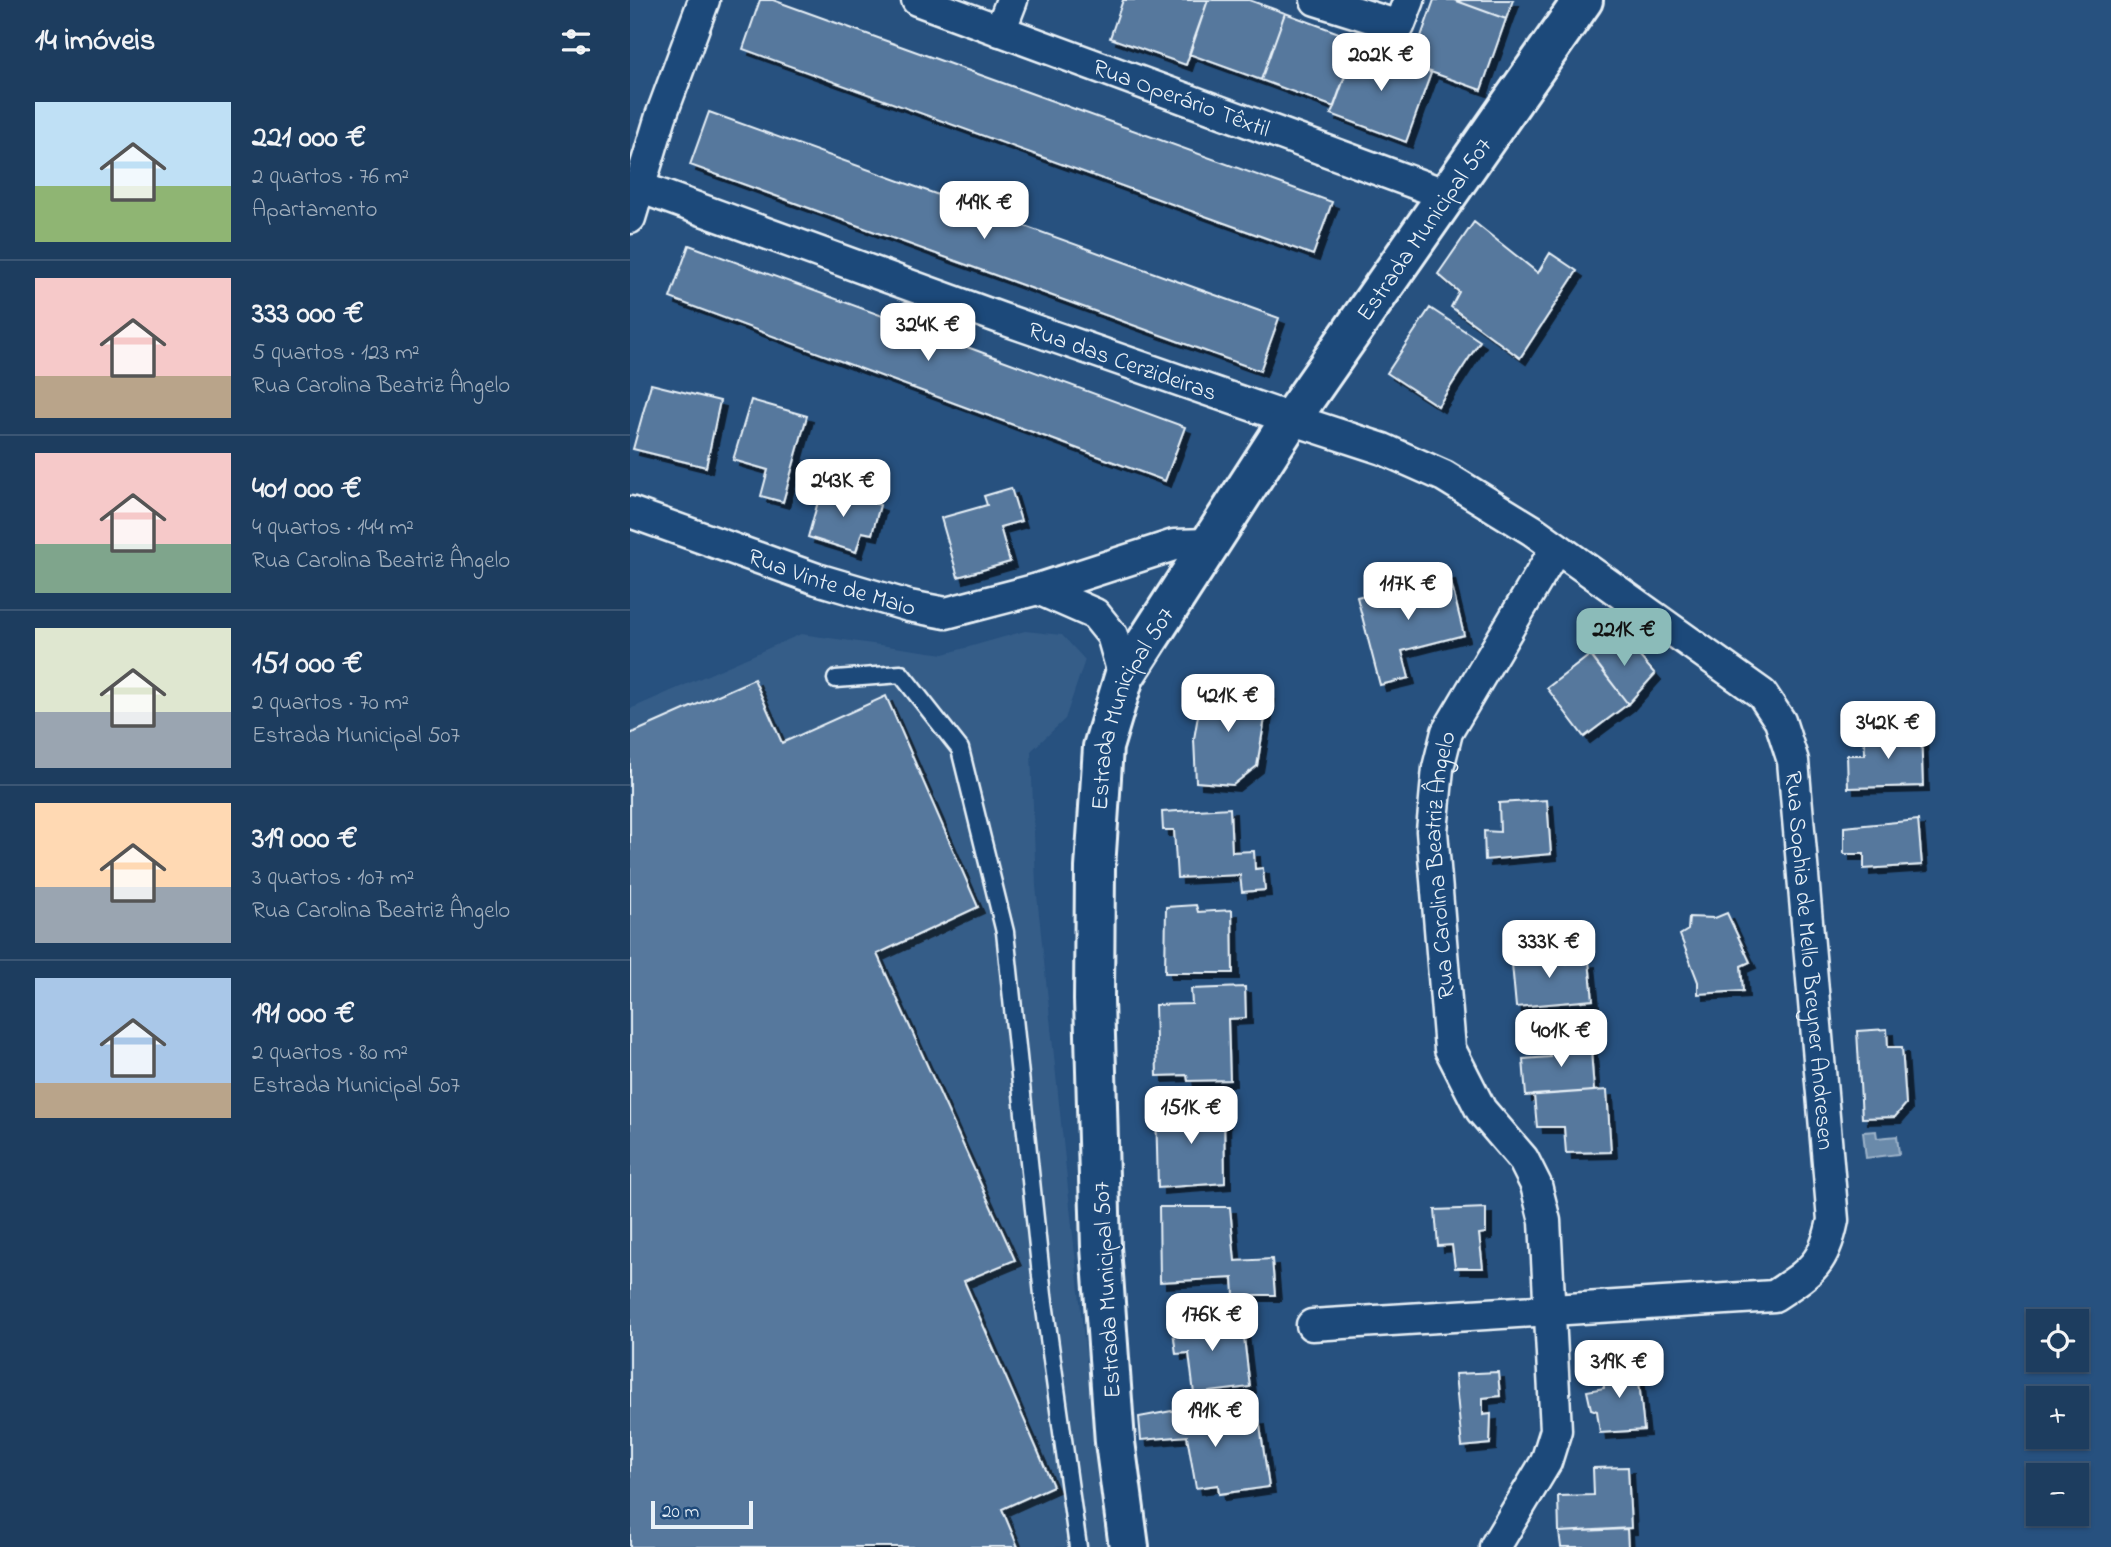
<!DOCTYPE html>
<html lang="pt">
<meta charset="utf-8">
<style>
:root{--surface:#1d3d5f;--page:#254465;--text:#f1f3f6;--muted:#a0aebd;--line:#3b5674;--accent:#8bbbb9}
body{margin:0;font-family:"Indie Flower",sans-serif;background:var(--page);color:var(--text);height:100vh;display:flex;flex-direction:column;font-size:26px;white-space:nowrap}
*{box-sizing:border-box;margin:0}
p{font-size:23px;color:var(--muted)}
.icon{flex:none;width:38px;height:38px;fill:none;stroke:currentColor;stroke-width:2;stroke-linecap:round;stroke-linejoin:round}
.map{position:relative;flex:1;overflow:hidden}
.side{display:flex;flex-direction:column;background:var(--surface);width:630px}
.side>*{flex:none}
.fabs{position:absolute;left:1396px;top:1309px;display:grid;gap:14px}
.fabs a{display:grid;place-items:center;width:63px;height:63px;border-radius:0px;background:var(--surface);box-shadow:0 2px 5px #0004,0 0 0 2px var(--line);font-size:35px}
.scale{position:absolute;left:21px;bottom:18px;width:102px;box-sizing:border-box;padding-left:7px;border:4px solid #e8f1f8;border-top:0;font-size:19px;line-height:24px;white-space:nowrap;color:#e8f1f8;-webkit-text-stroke:5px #1f4a7a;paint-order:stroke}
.price{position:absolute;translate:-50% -60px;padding:0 16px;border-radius:14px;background:#fff;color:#222;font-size:23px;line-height:46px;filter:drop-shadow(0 2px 4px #0008)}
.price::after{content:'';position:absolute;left:50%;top:42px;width:21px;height:16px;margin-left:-10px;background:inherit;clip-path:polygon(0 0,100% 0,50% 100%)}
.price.on{background:var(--accent);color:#111}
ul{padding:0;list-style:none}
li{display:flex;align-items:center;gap:21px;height:175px;padding:0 35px}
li+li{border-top:2px solid var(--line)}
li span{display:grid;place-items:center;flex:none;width:196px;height:140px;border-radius:0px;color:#555}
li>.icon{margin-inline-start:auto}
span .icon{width:84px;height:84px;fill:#fffc;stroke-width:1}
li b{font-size:30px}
h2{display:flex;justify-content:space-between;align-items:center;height:84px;padding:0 35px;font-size:30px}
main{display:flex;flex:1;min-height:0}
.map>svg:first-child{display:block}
</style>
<main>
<section class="side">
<h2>14 imóveis<svg class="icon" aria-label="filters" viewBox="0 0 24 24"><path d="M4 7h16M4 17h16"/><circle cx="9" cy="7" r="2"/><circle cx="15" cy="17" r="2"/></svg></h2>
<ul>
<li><span style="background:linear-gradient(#bfe0f5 60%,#8fb573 0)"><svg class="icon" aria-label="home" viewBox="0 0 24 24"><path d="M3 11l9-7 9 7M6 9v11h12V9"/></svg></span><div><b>221 000 €</b><p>2 quartos · 76 m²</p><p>Apartamento</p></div></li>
<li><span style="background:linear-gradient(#f6c9c9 70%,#b9a48a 0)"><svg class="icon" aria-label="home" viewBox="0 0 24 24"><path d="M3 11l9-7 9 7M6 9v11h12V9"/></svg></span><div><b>333 000 €</b><p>5 quartos · 123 m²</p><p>Rua Carolina Beatriz Ângelo</p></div></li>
<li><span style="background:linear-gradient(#f6c9c9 65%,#7fa58c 0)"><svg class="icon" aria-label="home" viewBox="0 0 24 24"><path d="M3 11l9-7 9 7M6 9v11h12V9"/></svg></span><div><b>401 000 €</b><p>4 quartos · 144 m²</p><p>Rua Carolina Beatriz Ângelo</p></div></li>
<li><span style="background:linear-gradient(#dfe7d0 60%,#9aa5b1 0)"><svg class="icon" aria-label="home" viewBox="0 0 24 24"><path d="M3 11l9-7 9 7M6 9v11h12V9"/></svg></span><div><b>151 000 €</b><p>2 quartos · 70 m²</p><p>Estrada Municipal 507</p></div></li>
<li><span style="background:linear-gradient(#ffd9b3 60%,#9aa5b1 0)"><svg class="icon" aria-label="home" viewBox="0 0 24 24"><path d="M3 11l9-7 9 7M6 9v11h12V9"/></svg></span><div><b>319 000 €</b><p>3 quartos · 107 m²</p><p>Rua Carolina Beatriz Ângelo</p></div></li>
<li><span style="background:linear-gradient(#a9c7e8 75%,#b9a48a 0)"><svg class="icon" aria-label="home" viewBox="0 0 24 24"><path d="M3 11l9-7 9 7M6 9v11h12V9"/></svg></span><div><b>191 000 €</b><p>2 quartos · 80 m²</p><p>Estrada Municipal 507</p></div></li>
</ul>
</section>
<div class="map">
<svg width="1481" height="1547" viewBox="0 0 1481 1547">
<defs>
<filter id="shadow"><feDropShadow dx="6" dy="6" stdDeviation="0" flood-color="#0009"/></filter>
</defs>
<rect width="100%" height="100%" fill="#27517f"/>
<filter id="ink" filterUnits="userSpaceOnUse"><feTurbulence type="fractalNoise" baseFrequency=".0143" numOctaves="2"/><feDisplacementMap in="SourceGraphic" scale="14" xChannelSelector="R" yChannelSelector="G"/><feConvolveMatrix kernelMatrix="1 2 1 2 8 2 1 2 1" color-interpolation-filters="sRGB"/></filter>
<g filter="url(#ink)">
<path fill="#355d88" d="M395,631L432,635L455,660L435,719L401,751L406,886L476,1547H0V709L171,634L314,654Z"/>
<path fill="#6b8aaa" stroke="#9db3c9" stroke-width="2" d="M1246,1131L1247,1138L1267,1136L1269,1154L1236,1158L1233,1132Z"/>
<path fill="#57789d" stroke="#e8f1f8" stroke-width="2" filter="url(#shadow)" d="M130,0H143L702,202L683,255L113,49Z
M493,0H578L556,65L480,38Z
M578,0H619L655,13L631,80L559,54Z
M804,0H824L876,19L851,90L781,65Z
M824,0H883L876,19Z
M655,13L728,40L704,107L631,80Z
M726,45L801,73L776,142L701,114Z
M79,112L649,318L630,371L60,165Z
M844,222L908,273L920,253L947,271L890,358L821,307L829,292L808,274Z
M59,245L555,427L535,481L40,298Z
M800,308L850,341L808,406L757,373Z
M21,384L90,401L76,467L3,449Z
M121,400L177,416L153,502L131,496L138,470L103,460Z
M193,484L250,505L242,534L232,532L226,552L178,537Z
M381,488L391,521L370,527L380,562L328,577L311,518L357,505L354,496Z
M819,574L834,635L772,651L779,678L750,685L727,597Z
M990,634L1025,674L998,704L963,658Z
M960,655L998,704L954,737L917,688Z
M124,679L152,743L256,696L348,907L247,954L385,1260L334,1281L423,1486L372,1509L388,1547H0V734Z
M573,686L639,694L627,766L603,785L566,782L564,739Z
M1291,730L1293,786L1218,788L1217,755H1235L1234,732Z
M917,800L921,854L855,860L854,831L870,832L869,803Z
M600,808L602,852L624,851L625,869L633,868L635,890L612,892L610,875L547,878L544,830H533L532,812Z
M1288,820L1292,865L1234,869V854H1214V827Z
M566,905L568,912L602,910L603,973H535L536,907Z
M1097,913L1120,962L1111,966L1113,991L1068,994V982L1050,935L1058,930L1059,917L1085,918Z
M928,951L930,964L959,961L963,1000L886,1007L881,953Z
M615,987L616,1018L598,1019L600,1080L558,1081L557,1075L527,1076L525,1005L562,1004L561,989Z
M1257,1029L1258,1047H1272L1276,1104L1265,1117L1232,1118L1227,1031Z
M960,1036L964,1091L896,1096L893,1059L920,1057L919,1039Z
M977,1090L981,1152L936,1153L934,1127H907L904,1095Z
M594,1106L595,1183L528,1188L526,1109Z
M529,1207H600L605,1261L642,1259L645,1295H604L603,1278L530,1282Z
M856,1208V1233L849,1234L853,1268H825L822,1245L808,1246L805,1210Z
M571,1312L574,1326L612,1321L620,1387L564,1394L559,1353L546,1354L541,1315Z
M1007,1362L1014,1430L970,1433L967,1411L961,1409L957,1391L974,1388L973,1367Z
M868,1372L870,1396L853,1398V1415L861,1414L860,1444L832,1447L825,1374Z
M558,1408L562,1422L603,1415L604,1422L629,1419L639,1487L589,1494L588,1485L566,1488L557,1436L511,1440L509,1417Z
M998,1467L1001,1528L929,1532L928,1496L964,1495L963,1468Z
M997,1529L998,1547H931L929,1532Z"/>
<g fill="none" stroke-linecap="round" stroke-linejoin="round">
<g stroke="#e8f1f8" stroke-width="21">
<path id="lane" d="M206,679L271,674L330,749L375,932L413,1295L448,1547"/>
</g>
<g stroke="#e8f1f8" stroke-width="35">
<g id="street">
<path id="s1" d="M287,0L817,195"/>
<path d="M686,0L769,26L779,0"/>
<path d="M370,31L382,0"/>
<path id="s2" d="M9,187L370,318L661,419L753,449L814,476L902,530L1132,694L1150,721L1163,761L1203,1220C1194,1265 1180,1272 1144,1296L682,1325"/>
<path d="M0,218L31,116L74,0"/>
<path id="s3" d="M0,512L187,579L279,606L316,613L408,589L544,545L580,544"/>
<path d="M408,589L465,614L482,635L494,677"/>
<path id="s4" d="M865,1547L916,1462L926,1430L915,1221L906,1185L893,1159L851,1110L820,1049L802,831L808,768L817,732L926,548"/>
</g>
</g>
<g stroke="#e8f1f8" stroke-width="44">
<g id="secondary">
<path id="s5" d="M499,1547L485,1442L471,1247L464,1000L465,868L473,747L494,677L654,429L953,0"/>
</g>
</g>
<use href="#lane" stroke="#1f4a7a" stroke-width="16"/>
<use href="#street" stroke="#1f4a7a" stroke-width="30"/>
<use href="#secondary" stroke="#1f4a7a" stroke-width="38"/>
</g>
</g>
<g text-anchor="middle" stroke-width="5" stroke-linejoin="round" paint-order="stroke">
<g font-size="24" fill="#e8f1f8" stroke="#1f4a7a">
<text dy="8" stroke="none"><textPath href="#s1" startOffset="282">Rua Operário Têxtil</textPath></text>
<text dy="8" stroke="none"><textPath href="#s5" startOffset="1414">Estrada Municipal 507</textPath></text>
<text dy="8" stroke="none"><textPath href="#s2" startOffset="514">Rua das Cerzideiras</textPath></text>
<text dy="8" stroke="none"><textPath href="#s3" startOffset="214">Rua Vinte de Maio</textPath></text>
<text dy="8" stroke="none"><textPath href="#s5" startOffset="847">Estrada Municipal 507</textPath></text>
<text dy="8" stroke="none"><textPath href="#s4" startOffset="726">Rua Carolina Beatriz Ângelo</textPath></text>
<text dy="8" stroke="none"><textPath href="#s2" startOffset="1516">Rua Sophia de Mello Breyner Andresen</textPath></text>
<text transform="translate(476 1290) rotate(-93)" y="8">Estrada Municipal 507</text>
</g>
</g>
</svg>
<div class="fabs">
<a><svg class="icon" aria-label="locate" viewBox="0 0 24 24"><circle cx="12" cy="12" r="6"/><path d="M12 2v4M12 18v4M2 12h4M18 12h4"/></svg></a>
<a>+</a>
<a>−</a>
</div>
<div class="scale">20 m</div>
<b class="price" style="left:751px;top:93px">202K €</b>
<b class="price" style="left:354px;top:241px">149K €</b>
<b class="price" style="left:298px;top:363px">324K €</b>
<b class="price" style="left:213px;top:519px">243K €</b>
<b class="price" style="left:778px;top:622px">117K €</b>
<b class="price on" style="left:994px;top:668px">221K €</b>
<b class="price" style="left:598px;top:734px">421K €</b>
<b class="price" style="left:1258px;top:761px">342K €</b>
<b class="price" style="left:919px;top:980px">333K €</b>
<b class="price" style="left:931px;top:1069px">401K €</b>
<b class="price" style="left:561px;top:1146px">151K €</b>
<b class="price" style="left:582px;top:1353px">176K €</b>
<b class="price" style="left:989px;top:1400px">319K €</b>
<b class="price" style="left:585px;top:1449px">191K €</b>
</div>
</main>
